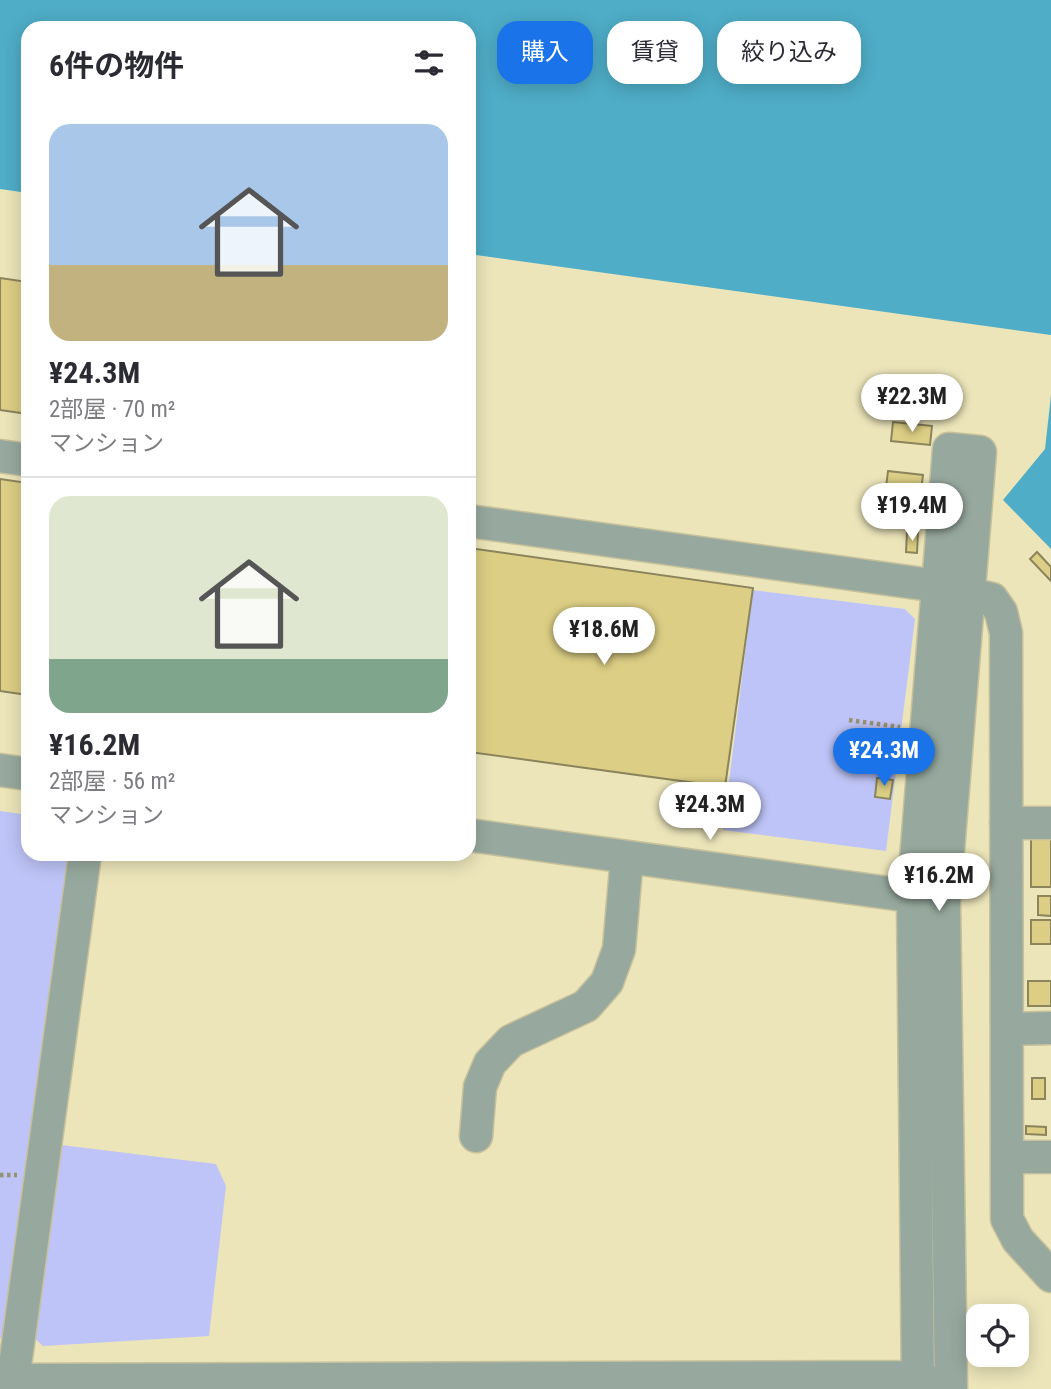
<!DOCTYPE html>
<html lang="ja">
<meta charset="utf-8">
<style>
:root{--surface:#fff;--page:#f7f7f7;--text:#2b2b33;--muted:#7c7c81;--line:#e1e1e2;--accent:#1a73e8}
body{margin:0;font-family:"Roboto Condensed","Noto Sans JP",sans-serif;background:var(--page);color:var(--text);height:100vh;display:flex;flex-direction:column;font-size:26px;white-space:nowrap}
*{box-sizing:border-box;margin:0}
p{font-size:23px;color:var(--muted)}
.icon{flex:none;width:38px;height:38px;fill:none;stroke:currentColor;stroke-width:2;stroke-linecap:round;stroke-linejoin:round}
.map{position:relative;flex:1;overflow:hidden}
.panel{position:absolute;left:21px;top:21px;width:455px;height:840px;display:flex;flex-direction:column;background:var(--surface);border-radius:21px;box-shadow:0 4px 18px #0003}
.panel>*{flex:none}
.banner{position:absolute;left:497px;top:21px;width:448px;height:63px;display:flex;gap:14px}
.controls{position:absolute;left:966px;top:1304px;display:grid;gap:14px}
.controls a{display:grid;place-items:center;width:63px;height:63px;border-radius:14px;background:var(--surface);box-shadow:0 4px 18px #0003;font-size:35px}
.price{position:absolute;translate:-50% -60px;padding:0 16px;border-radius:24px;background:#fff;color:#222;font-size:23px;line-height:46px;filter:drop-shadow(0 2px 4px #0008)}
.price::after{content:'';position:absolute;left:50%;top:42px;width:21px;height:16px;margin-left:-10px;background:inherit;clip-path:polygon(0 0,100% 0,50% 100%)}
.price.current{background:var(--accent);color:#fff}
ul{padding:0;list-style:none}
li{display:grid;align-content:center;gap:14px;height:371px;padding:0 28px}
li+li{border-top:2px solid var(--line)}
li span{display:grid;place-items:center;height:217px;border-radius:21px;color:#555}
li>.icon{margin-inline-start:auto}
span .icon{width:126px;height:126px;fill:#fffc;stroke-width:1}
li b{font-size:30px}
h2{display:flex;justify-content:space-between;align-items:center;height:84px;padding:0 28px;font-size:30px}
.pill{padding:0 24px;border-radius:21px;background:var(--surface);box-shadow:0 4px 18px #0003;font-size:24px;line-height:63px}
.pill.current{background:var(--accent);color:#fff}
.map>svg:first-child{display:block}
</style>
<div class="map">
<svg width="1051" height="1389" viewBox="0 0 1051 1389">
<rect width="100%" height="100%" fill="#ece5ba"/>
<path fill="#bec4f7" d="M753,590L905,609L915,619L886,851L723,830Z
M0,811L28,815V854H71L2,1337L0,1339Z
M53,1144L216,1164L226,1186L209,1336L43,1346L31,1335Z"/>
<path fill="#4fadc7" d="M0,0H1051V335L469,254V28H28V193L0,189Z
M1051,395V549L1003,500L1045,449Z"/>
<path fill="#dcce84" stroke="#8b845c" stroke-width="2" d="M0,278L28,282V414L0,410Z
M893,422L932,426L930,445L891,441Z
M888,471L923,475L919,507L884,503Z
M0,479L28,483V695L0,691Z
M907,532L918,533L917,553L906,552Z
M469,548L753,588L725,787L469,752Z
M1037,552L1051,567V581L1030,559Z
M877,778L893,780L890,799L875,797Z
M1031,839H1051V887H1031Z
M1038,896H1051V916L1038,915Z
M1031,920H1051V944H1031Z
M1028,981H1051V1006H1028Z
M1032,1078H1045V1099H1032Z
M1026,1126L1046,1127V1135L1026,1134Z"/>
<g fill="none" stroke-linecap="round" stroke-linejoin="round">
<g stroke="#c7c19b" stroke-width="35">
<path id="minor" d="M0,456L28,460
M469,521L938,586L992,599L1001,612L1006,633L1007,1219L1018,1240L1051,1276
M0,770L28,774
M1006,823H1051
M469,835L932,899
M1007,1029L1051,1028
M476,1136L480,1087L490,1063L511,1041L586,1006L607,982L619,949L627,857
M1007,1157H1051
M0,1380L918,1377L939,1386
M13,1380L85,854
M918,1389L913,897L949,449L980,452L944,901L951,1389"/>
</g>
<path stroke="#979272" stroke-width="4.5" stroke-dasharray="3.5 3.5" stroke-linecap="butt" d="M849,720L900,727
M0,1175H17"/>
<use href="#minor" stroke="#97a99e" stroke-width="32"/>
</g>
</svg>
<div class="controls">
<a><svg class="icon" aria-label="locate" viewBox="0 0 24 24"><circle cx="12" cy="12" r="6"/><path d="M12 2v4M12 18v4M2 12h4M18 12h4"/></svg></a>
</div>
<b class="price" style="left:912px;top:434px">¥22.3M</b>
<b class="price" style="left:912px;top:543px">¥19.4M</b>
<b class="price" style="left:604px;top:667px">¥18.6M</b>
<b class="price current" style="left:884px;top:788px">¥24.3M</b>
<b class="price" style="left:710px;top:842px">¥24.3M</b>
<b class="price" style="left:939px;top:913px">¥16.2M</b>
<div class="banner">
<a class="pill current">購入</a>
<a class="pill">賃貸</a>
<a class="pill">絞り込み</a>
</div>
<section class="panel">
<h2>6件の物件<svg class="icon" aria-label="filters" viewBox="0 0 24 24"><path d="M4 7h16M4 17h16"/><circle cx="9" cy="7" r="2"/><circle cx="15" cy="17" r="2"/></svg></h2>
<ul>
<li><span style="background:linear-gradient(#a9c7e8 65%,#c2b280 0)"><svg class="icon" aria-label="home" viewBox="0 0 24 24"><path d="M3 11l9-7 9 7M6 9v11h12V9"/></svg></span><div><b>¥24.3M</b><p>2部屋 · 70 m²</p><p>マンション</p></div></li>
<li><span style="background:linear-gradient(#dfe7d0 75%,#7fa58c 0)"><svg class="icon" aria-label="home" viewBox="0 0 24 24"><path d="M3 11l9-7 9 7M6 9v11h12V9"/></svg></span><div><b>¥16.2M</b><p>2部屋 · 56 m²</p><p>マンション</p></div></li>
</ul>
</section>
</div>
